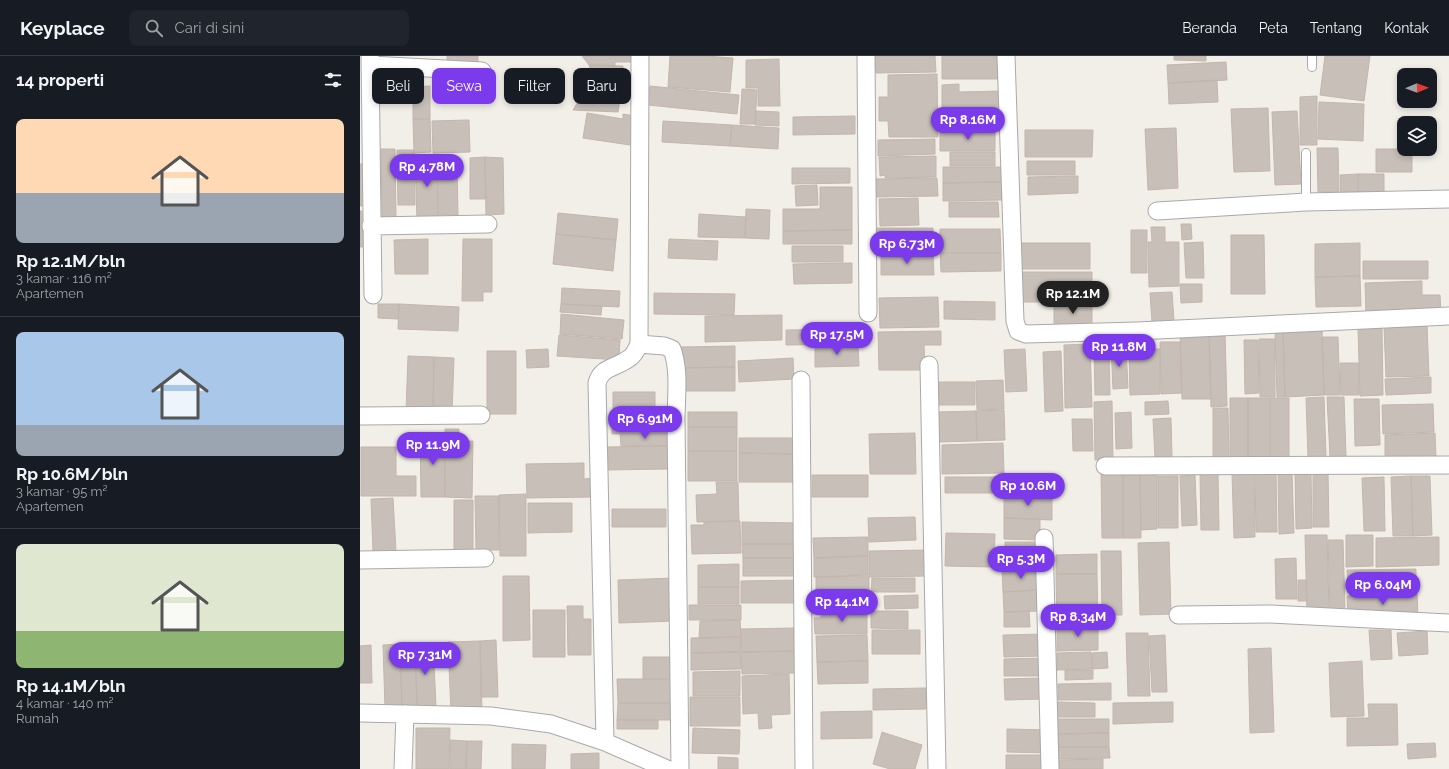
<!DOCTYPE html>
<html lang="id">
<meta charset="utf-8">
<style>
:root{--surface:#171b24;--page:#20242c;--text:#f1f3f6;--muted:#9ea1a6;--line:#363941;--accent:#7c3aed}
body{margin:0;font-family:Raleway,sans-serif;background:var(--page);color:var(--text);height:100vh;display:flex;flex-direction:column;font-size:15px;white-space:nowrap}
*{box-sizing:border-box;margin:0}
p{font-size:13px;color:var(--muted)}
.icon{flex:none;width:22px;height:22px;fill:none;stroke:currentColor;stroke-width:2;stroke-linecap:round;stroke-linejoin:round}
.map{position:relative;flex:1;overflow:hidden}
.panel{display:flex;flex-direction:column;background:var(--surface);width:360px}
.panel>*{flex:none}
.top-card{position:absolute;left:12px;top:12px;width:380px;height:36px;display:flex;gap:8px}
.needle{width:26px;rotate:89deg}
.fabs{position:absolute;left:1037px;top:12px;display:grid;gap:8px}
.fabs a{display:grid;place-items:center;width:40px;height:40px;border-radius:8px;background:var(--surface);box-shadow:0 2px 6px #0003;font-size:20px}
.price{position:absolute;translate:-50% -34px;padding:0 9px;border-radius:14px;background:var(--accent);color:#fff;font-size:13px;line-height:26px;filter:drop-shadow(0 1px 2px #0008)}
.price::after{content:'';position:absolute;left:50%;top:24px;width:12px;height:9px;margin-left:-6px;background:inherit;clip-path:polygon(0 0,100% 0,50% 100%)}
.price.active{background:#222;color:#fff}
ul{padding:0;list-style:none}
li{display:grid;align-content:center;gap:8px;height:212px;padding:0 16px}
li+li{border-top:1px solid var(--line)}
li span{display:grid;place-items:center;height:124px;border-radius:8px;color:#555}
li>.icon{margin-inline-start:auto}
span .icon{width:72px;height:72px;fill:#fffc;stroke-width:1}
li b{font-size:17px}
h2{display:flex;justify-content:space-between;align-items:center;height:48px;padding:0 16px;font-size:17px}
.tag{padding:0 14px;border-radius:8px;background:var(--surface);box-shadow:0 2px 6px #0003;font-size:14px;line-height:36px}
.tag.active{background:var(--accent);color:#fff}
header{display:flex;align-items:center;gap:24px;box-sizing:border-box;height:56px;padding:0 20px;background:var(--surface);border-bottom:1px solid var(--line)}
header strong{font-size:19px}
nav{display:flex;gap:22px;margin-inline-start:auto;font-size:14px}
.search{width:280px;height:36px;background:var(--page);display:flex;align-items:center;gap:10px;box-sizing:border-box;padding:0 14px;border-radius:8px;color:var(--muted);font-size:15px}
main{display:flex;flex:1;min-height:0}
.map>svg:first-child{display:block}
</style>
<header>
<strong>Keyplace</strong>
<div class="search"><svg class="icon" aria-label="search" viewBox="0 0 24 24"><circle cx="10" cy="10" r="6"/><path d="M15 15l6 6"/></svg>Cari di sini</div>
<nav><a>Beranda</a><a>Peta</a><a>Tentang</a><a>Kontak</a></nav>
</header>
<main>
<section class="panel">
<h2>14 properti<svg class="icon" aria-label="filters" viewBox="0 0 24 24"><path d="M4 7h16M4 17h16"/><circle cx="9" cy="7" r="2"/><circle cx="15" cy="17" r="2"/></svg></h2>
<ul>
<li><span style="background:linear-gradient(#ffd9b3 60%,#9aa5b1 0)"><svg class="icon" aria-label="home" viewBox="0 0 24 24"><path d="M3 11l9-7 9 7M6 9v11h12V9"/></svg></span><div><b>Rp 12.1M/bln</b><p>3 kamar · 116 m²</p><p>Apartemen</p></div></li>
<li><span style="background:linear-gradient(#a9c7e8 75%,#9aa5b1 0)"><svg class="icon" aria-label="home" viewBox="0 0 24 24"><path d="M3 11l9-7 9 7M6 9v11h12V9"/></svg></span><div><b>Rp 10.6M/bln</b><p>3 kamar · 95 m²</p><p>Apartemen</p></div></li>
<li><span style="background:linear-gradient(#dfe7d0 70%,#8fb573 0)"><svg class="icon" aria-label="home" viewBox="0 0 24 24"><path d="M3 11l9-7 9 7M6 9v11h12V9"/></svg></span><div><b>Rp 14.1M/bln</b><p>4 kamar · 140 m²</p><p>Rumah</p></div></li>
</ul>
</section>
<div class="map">
<svg width="1089" height="713" viewBox="0 0 1089 713">
<rect width="100%" height="100%" fill="#f2efe9"/>
<path fill="#c7bfb8" stroke="#c4b6ab" d="M87,0H118V7L87,6Z
M222,0H273V6H255V10L229,9Z
M310,0H345L373,2L370,36L308,31Z
M515,0H575L576,16L516,17Z
M582,0H640V23H582Z
M814,0H846V5L814,4Z
M965,0H1010L1004,45L960,39Z
M419,3L420,50H398V32H386V4Z
M866,6L867,24L808,27L807,9Z
M229,9L263,10V22L233,21Z
M577,18L578,81H529L528,65H519V41H528V19Z
M233,21L263,22L258,56L213,54Z
M857,24L858,46L809,48L808,27Z
M599,28V36L640,35L641,65L582,66V29Z
M70,30V63H53V31Z
M290,30L379,39L377,58L288,49Z
M382,33L397,34L395,68H380Z
M957,40V89H940V41Z
M959,46L1004,48L1003,85L958,83Z
M908,52L910,115L874,116L871,53Z
M396,55L419,56V70L395,69Z
M937,55L941,128L915,129L912,56Z
M227,57L263,63V58L275,60L270,89L223,82Z
M495,60V78L433,79V61Z
M53,63H70L71,96L54,97Z
M109,64L110,96L73,97L72,65Z
M303,65L372,69L370,90L302,86Z
M372,69L419,72L418,93L370,90Z
M816,72L818,132L788,134L785,73Z
M635,74V95H580V75Z
M665,74H733L732,101H665Z
M575,83V98L518,100V84Z
M957,92H978L979,136H958Z
M21,93H35L36,162L22,161Z
M1016,93H1052V116H1016Z
M37,94H54L55,149H38Z
M590,96H635V110H590Z
M55,100H77L78,165H57Z
M77,100H88V108H97L98,159H78Z
M576,100V121L525,122V119L520,120L519,101Z
M125,101L143,102L144,158L126,159Z
M125,101L126,143H110V102Z
M667,105H715V119H667Z
M0,108H3L2,150H0Z
M583,111H642V126L583,127Z
M432,112H490V127L432,128Z
M998,118H1024V142H998Z
M998,118V142H981L980,119Z
M718,120V137L668,139V121Z
M577,122L578,140L515,141V123Z
M642,126L643,144L583,145V127Z
M457,129L458,149L436,150L435,130Z
M460,131H492V174L423,175V153H460Z
M558,142L559,169L520,170L519,143Z
M589,146H638L639,161H589Z
M386,153L410,154L409,183L385,182Z
M0,155H2L3,191H0Z
M198,157L258,163L256,184L196,178Z
M339,158L386,161L385,182L338,181Z
M821,168H831L832,183L822,184Z
M791,171H805V186H819V230L789,231L788,186H792Z
M517,172H573V199H540V192H517Z
M580,173H640L641,197H580Z
M492,174V188H423V175Z
M771,174H787V217H771Z
M196,178L256,184L253,215L193,208Z
M871,179H904L905,238H871Z
M68,183V218H35L34,184Z
M103,183H132V236H123V245H102Z
M309,183L358,185L357,204L308,202Z
M843,186L844,222H826L824,187Z
M659,187H730V213H659Z
M1000,187V220L955,221V188Z
M432,190H483V206H432Z
M580,197H641V215L581,216Z
M540,199H573L574,219H521V200Z
M1003,205H1068V223H1003Z
M492,207V227L434,228L433,208Z
M662,216H732V246H662Z
M1000,220L1001,250L956,251L955,221Z
M1062,225V239H1080L1081,257L1006,259L1005,227Z
M820,228H842V246L821,247Z
M202,232L260,235L259,251L201,248Z
M812,236L814,265L792,266L790,237Z
M294,237L375,238L374,259L294,258Z
M578,241L579,271L520,272L519,242Z
M584,245L635,246V264L584,263Z
M18,248H39L38,263L18,262Z
M39,248L99,251L98,275L38,273Z
M201,248L242,250L241,259L200,256Z
M694,248H732V269L694,270Z
M201,258L264,264L262,283L200,278Z
M422,259V284L345,286V260Z
M1067,269L1069,320L1026,321L1024,271Z
M1022,272L1023,339L1000,340L998,273Z
M498,273V288L426,289V274Z
M962,274L964,339L925,341L923,275Z
M581,275V289H564L565,314H519L518,276Z
M915,275H923L925,341H917Z
M849,276H865L867,350L851,351Z
M849,276L851,343H822L820,277Z
M199,279L260,284L259,304L197,300Z
M962,281H978L980,339H964Z
M899,283H915V341H900Z
M884,284H898L899,337L885,338Z
M800,286H820L822,337L801,338Z
M498,288L499,310L455,311V289Z
M730,288L732,351L705,352L704,289Z
M375,290V311L322,312L321,291Z
M751,291H766L768,332L753,333Z
M188,293L189,311L167,312L166,294Z
M665,293L667,335L646,336L644,294Z
M734,293H749L750,339H735Z
M769,293H800V338L770,339Z
M127,295H156V358H127Z
M701,295L703,355L685,356L683,296Z
M48,300L74,301L73,356L46,355Z
M74,301L94,302L92,357L73,356Z
M433,302L434,323L379,326L378,305Z
M980,307H999V339H981Z
M375,311V335H322V312Z
M1071,321V337L1026,339L1025,323Z
M643,324L644,353L617,354L616,325Z
M579,326H615V349H579Z
M253,336H295V353H253Z
M964,341L966,401L948,402L946,342Z
M967,341H984L986,400L970,401Z
M870,342H888V404H870Z
M888,342H910V404H888Z
M910,342H929V404H910Z
M994,343H1019L1020,389L995,390Z
M752,345L753,404H735L734,346Z
M808,345L809,358L785,359V346Z
M1073,348L1074,376L1023,378L1022,349Z
M853,352H868L869,404H853Z
M262,353H295V362H262Z
M644,354L645,384L617,385L616,355Z
M616,355L617,385L578,386L577,356Z
M328,356H377V371H328Z
M771,356L772,392L756,393L755,357Z
M252,362H309V378H252Z
M811,362L812,401L795,402L793,363Z
M712,363H732L733,395H713Z
M328,371H377V395H328Z
M85,373H99V385H113L112,442L85,441Z
M555,377L556,418H510L509,378Z
M1075,377L1076,402L1025,403V379Z
M84,378L85,441H61L60,379Z
M260,378H309V390H261Z
M379,382H435L436,398L379,397Z
M643,387L644,417L582,418V389Z
M309,390V413L246,414L245,391Z
M1,391H36V420H56V440H1Z
M328,395H377V425H328Z
M379,397L436,398L435,426H379Z
M224,407V423L233,422V441L167,442L166,408Z
M951,416L952,472L936,473L935,417Z
M953,416H968L969,471H953Z
M741,417H763V482H742Z
M763,417H780L781,482H763Z
M780,417H797V473L781,474Z
M840,417H858L859,474H841Z
M872,417H894L895,481L874,482Z
M895,417H916L917,476H896Z
M918,417H932L934,477L919,478Z
M452,419H508V441H452Z
M835,419L837,469L822,470L820,420Z
M798,420H818V472H798Z
M1051,420H1070L1072,479L1053,480Z
M1051,420L1053,480H1033L1031,421Z
M585,421H643L642,437H585Z
M1024,421L1025,475H1004L1002,422Z
M356,426H378L379,465L337,466L336,439L357,438Z
M166,438V500H140L139,439Z
M644,438L692,439V464L644,462Z
M115,440H139V494H116Z
M33,442L36,495L13,496L11,443Z
M94,444H113V495L94,496Z
M168,447H212V476L168,477Z
M252,453H306V471H252Z
M555,461L556,484L509,486L508,462Z
M644,462L680,463V484L644,483Z
M380,465L381,497L332,498L331,469H344V466Z
M382,466L438,467V488H382Z
M586,477L635,478L634,511L585,510Z
M945,479H967L969,555L947,556Z
M986,479H1013V510L986,511Z
M508,481V500L454,502L453,482Z
M1079,481V509L1016,511V482Z
M968,484H983L985,555H970Z
M645,486H677V512L645,511Z
M809,486L811,558L780,559L778,487Z
M382,488H438L437,502H383Z
M567,494V520L509,521V495Z
M741,495H761L762,559H742Z
M737,498V518H696V499Z
M508,500V519L454,521V502Z
M383,502H437L438,520H383Z
M936,502L937,543H916L915,503Z
M379,508V531H338V509Z
M679,513L680,534L643,536L642,514Z
M1056,513V529L988,531L987,514Z
M696,518H737L738,570L697,571Z
M143,520H169L170,584L143,585Z
M509,520V535L456,536V521Z
M314,522L315,565L259,567L258,524Z
M512,522H555V536H511Z
M440,524V547H381V525Z
M938,524H946L947,545H938Z
M338,531H379V548H338Z
M680,534V555L644,556L643,536Z
M456,538H509V555L456,556Z
M1057,538L1058,560L988,561L987,540Z
M558,539V552L525,553L524,540Z
M329,549H381V564H329Z
M207,550H223V563H231V599H208Z
M173,554H205V601H173Z
M511,555H548V573L511,572Z
M669,555L670,571H644V556Z
M507,556V578H455L454,562H461V557Z
M380,564L381,581L339,582L340,565Z
M738,570V594L697,595V571Z
M434,572V595L381,596V573Z
M512,574H560V598H512Z
M1009,574H1031L1032,603L1011,604Z
M1067,575L1068,598L1039,600L1037,577Z
M766,577H788L790,640H768Z
M683,578V600L644,601L643,579Z
M507,579L508,605L457,606L456,580Z
M805,579L807,636H792L789,580Z
M381,581L380,596L331,597V582Z
M136,584L138,641H121L120,585Z
M120,585L122,655L91,656L88,586Z
M40,588L42,652H25L23,589Z
M40,588H55L57,651L42,652Z
M55,588H73L76,650L57,651Z
M11,589L12,627H0V590Z
M911,592L914,676L890,677L888,593Z
M434,595L435,617L382,618L381,596Z
M380,596L381,613L331,614V597Z
M731,596L732,613L697,614V597Z
M747,596L748,612L732,613V597Z
M283,601H315V623H283Z
M683,602V620H644V603Z
M508,605V627L458,628L457,606Z
M1002,605L1004,660L971,661L969,607Z
M705,614H733V623L705,624Z
M380,615V640H333V616Z
M429,618L430,658L411,659L412,672L399,673L398,657L383,658L382,620Z
M683,622V643L645,644L644,623Z
M257,623H315V647H258Z
M751,627V644H698V628Z
M566,632V653L513,654V633Z
M330,641H380V670H330Z
M698,646L735,647V661H697Z
M813,646V666L753,668V647Z
M258,647H315V664H257Z
M1008,648H1037L1038,689L987,690V662H1009Z
M512,655V682L461,683V656Z
M695,663H749V677L696,678Z
M257,664H298V673H257Z
M56,672H90L89,713H56Z
M333,672L380,674L379,698L332,697Z
M647,673L688,674L687,697L647,696Z
M522,676L562,689L555,713H530L513,708Z
M749,677V691H695L696,678Z
M90,684L107,685L106,713H90Z
M107,685H122L121,713H106Z
M1075,687L1076,701L1048,703L1047,688Z
M152,688L186,689L185,713H152Z
M695,691H749L750,702L696,703Z
M239,697V713H211V698Z
M646,699H686V713H646Z
M358,701L378,702V713H358Z
M743,703V713H699V704Z"/>
<g fill="none" stroke-linecap="round" stroke-linejoin="round">
<g stroke="#a9a9a9" stroke-width="10">
<path id="lane" d="M952,0V11
M946,146V97"/>
</g>
<g stroke="#a9a9a9" stroke-width="19">
<path id="street" d="M10,0L13,239
M506,0L508,257
M646,0L655,265L658,275L666,278L777,275L1089,260
M11,9L122,15
M797,155L946,146L1089,143
M11,170L128,168
M279,288L304,290L312,293C320,315 316,341 316,364L320,713
M569,309L577,713
M441,324L444,713
M0,360L121,359
M745,410L1089,409
M684,482L690,713
M0,504L125,502
M818,559L910,558L1089,567
M0,657L131,660L191,668L245,686L307,713
M245,686L237,327C241,311 256,312 268,303C274,300 276,294 279,288L280,0
M43,713L45,658"/>
</g>
<use href="#lane" stroke="#fff" stroke-width="8"/>
<use href="#street" stroke="#fff" stroke-width="17"/>
</g>
</svg>
<div class="fabs">
<a><svg class="needle" viewBox="-14 -14 28 28"><path d="M0-13l5 13h-10z" fill="#e53935"/><path d="M0 13l5-13h-10z" fill="#9ea1a6"/></svg></a>
<a><svg class="icon" aria-label="layers" viewBox="0 0 24 24"><path d="M12 4l9 5-9 5-9-5zM3 14l9 5 9-5"/></svg></a>
</div>
<b class="price" style="left:608px;top:85px">Rp 8.16M</b>
<b class="price" style="left:67px;top:132px">Rp 4.78M</b>
<b class="price" style="left:547px;top:209px">Rp 6.73M</b>
<b class="price active" style="left:713px;top:259px">Rp 12.1M</b>
<b class="price" style="left:477px;top:300px">Rp 17.5M</b>
<b class="price" style="left:759px;top:312px">Rp 11.8M</b>
<b class="price" style="left:285px;top:384px">Rp 6.91M</b>
<b class="price" style="left:73px;top:410px">Rp 11.9M</b>
<b class="price" style="left:668px;top:451px">Rp 10.6M</b>
<b class="price" style="left:661px;top:524px">Rp 5.3M</b>
<b class="price" style="left:1023px;top:550px">Rp 6.04M</b>
<b class="price" style="left:482px;top:567px">Rp 14.1M</b>
<b class="price" style="left:718px;top:582px">Rp 8.34M</b>
<b class="price" style="left:65px;top:620px">Rp 7.31M</b>
<div class="top-card">
<a class="tag">Beli</a>
<a class="tag active">Sewa</a>
<a class="tag">Filter</a>
<a class="tag">Baru</a>
</div>
</div>
</main>
